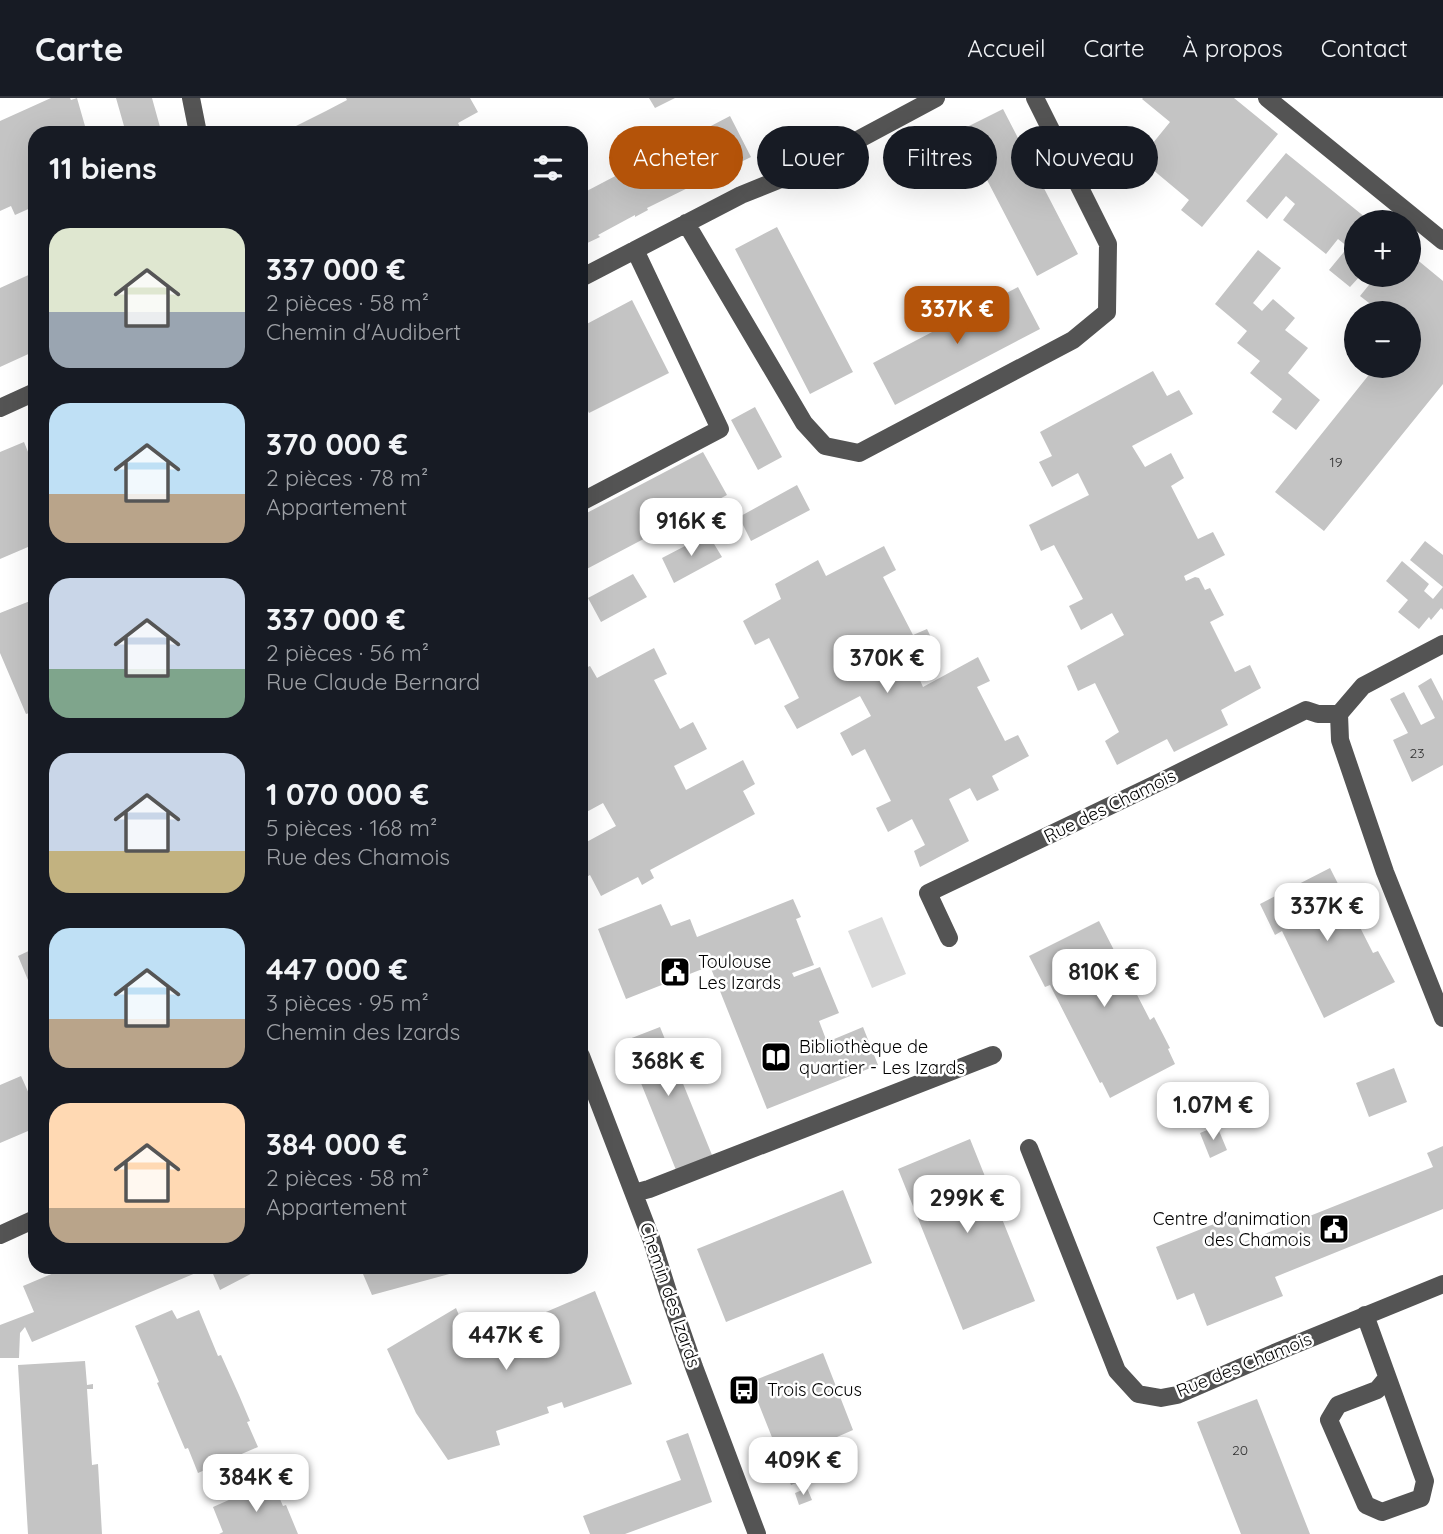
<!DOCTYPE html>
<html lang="fr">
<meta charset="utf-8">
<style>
:root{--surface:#171b24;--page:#20242c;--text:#f1f3f6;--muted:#9ea1a6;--line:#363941;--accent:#b45309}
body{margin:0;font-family:Quicksand,sans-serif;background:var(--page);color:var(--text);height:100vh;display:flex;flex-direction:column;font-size:26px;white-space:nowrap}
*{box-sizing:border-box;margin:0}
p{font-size:23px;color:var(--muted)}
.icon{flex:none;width:38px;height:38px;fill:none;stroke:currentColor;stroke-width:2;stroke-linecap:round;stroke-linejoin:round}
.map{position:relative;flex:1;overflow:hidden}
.side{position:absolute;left:28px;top:28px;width:560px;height:1148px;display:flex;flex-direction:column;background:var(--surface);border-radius:21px;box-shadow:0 7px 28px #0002}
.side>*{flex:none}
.hud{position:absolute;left:609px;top:28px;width:665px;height:63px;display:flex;gap:14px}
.tools{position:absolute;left:1344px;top:112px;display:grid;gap:14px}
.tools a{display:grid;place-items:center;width:77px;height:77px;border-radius:50%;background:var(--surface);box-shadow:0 7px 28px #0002;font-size:35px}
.price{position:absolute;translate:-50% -60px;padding:0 16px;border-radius:14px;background:#fff;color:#222;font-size:23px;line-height:46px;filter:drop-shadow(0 2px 4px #0008)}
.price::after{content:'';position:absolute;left:50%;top:42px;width:21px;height:16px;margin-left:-10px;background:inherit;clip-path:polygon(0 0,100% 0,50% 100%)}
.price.selected{background:var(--accent);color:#fff}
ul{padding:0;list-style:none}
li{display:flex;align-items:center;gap:21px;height:175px;padding:0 21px}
li span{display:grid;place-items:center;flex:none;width:196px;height:140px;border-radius:21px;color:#555}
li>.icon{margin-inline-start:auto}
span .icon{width:84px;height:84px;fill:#fffc;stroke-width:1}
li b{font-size:30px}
h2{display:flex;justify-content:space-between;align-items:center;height:84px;padding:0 21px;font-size:30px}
.tag{padding:0 24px;border-radius:32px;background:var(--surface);box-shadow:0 7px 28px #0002;font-size:24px;line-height:63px}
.tag.selected{background:var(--accent);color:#fff}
header{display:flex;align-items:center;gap:42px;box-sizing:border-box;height:98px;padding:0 35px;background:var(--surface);border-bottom:2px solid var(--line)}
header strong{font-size:33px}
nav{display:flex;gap:38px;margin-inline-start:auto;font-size:24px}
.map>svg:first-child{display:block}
</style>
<header>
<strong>Carte</strong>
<nav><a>Accueil</a><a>Carte</a><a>À propos</a><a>Contact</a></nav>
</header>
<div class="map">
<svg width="1443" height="1436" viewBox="0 0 1443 1436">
<rect width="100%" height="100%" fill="#fff"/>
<path fill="#dbdbdb" d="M882,819L906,876L872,890L848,833Z"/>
<path fill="#c4c4c4" d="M51,0H70L71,2L77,0L87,35H35V108L15,117L11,108L0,113V23Z
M116,0H152L160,29L136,35H126Z
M346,0H470L478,14L458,25L463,35H282L326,13L347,2Z
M649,0H675L655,10Z
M1143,0H1234L1278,36L1202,129L1181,112L1189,102L1140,61L1170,24L1142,1Z
M1003,11L1078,156L1037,178L961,32Z
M730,18L751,59L647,110L648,112L635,119V117L598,137L600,139L581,148V96Z
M1286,55L1371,124H1356V177H1361L1350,189L1329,172L1348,149L1338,141L1326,156L1283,122L1295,106L1286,98L1267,121L1246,103Z
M777,129L853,274L810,296L735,151Z
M1258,152L1281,170L1253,205L1262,213L1273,201L1295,220L1285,232L1308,250L1288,275L1320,302L1296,332L1272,314L1282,301L1250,275L1260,263L1237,245L1247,233L1215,206Z
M1409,155L1443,183V286L1324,433L1275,394L1376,268H1409V215H1382L1360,198L1377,177H1409Z
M35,174V253L0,269V190Z
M1018,189L1040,231L895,307L873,265Z
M632,202L669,275L589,315L581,299V229Z
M1153,273L1167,298L1179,292L1193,316L1132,348L1145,369L1171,355L1184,380L1171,388L1198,441L1213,434L1225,457L1184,478L1186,483L1195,479L1199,480L1205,492L1210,490L1224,517L1210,524L1235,574L1250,567L1261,590L1221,612L1228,627L1174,654L1167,641L1117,667L1105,643L1119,634L1095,585L1078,593L1067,568L1124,537L1112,515L1081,532L1069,508L1083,501L1054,447L1041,453L1029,427L1089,397L1078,375L1052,389L1039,364L1052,358L1040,334Z
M755,309L782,359L758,372L731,322Z
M24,344L35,371V446L0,461V354Z
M703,354L727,397L581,474V418Z
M797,387L810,412L751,443L739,419Z
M708,436L722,459L674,485L662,460Z
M1425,443L1443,457V512L1441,510L1431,522L1429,519L1419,531L1398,514L1408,502L1386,483L1402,463L1429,486L1424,493L1433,501L1443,489L1410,462Z
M884,448L896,472L883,479L913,537L927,531L939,556L914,569L923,589L978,559L990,583L977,589L1005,643L1018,637L1029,658L992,678L999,692L977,703L970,690L949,701L969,743L920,769L914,753L925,747L912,721L888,734L876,710L891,703L865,651L852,658L840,635L871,618L860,598L797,631L784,608L799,600L769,540L755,547L743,523L781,501L775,486L818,462L826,478Z
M633,476L647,499L601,524L588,500Z
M35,501V613L26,616L0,555V515Z
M654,550L667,576L654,582L680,631L693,624L707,651L674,668L686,692L743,662L755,686L743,693L755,716L650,772L654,780L642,787L638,779L601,798L590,777L581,782V747L616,728L603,705L581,717V572L590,568L597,580Z
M1431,580L1443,603V667L1412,684L1393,642L1408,635L1390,601L1404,594L1421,627L1435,620L1418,588Z
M1330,770L1373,855L1378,853L1395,884L1324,920L1282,833L1275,837L1260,806Z
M793,801L801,819L796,821L814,867L792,875L794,879L820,869L839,915L819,923L827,944L863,929L878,967L767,1011L710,868L626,901L598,831L661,806L671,828L690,821L697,839Z
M1099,823L1150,922L1154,919L1170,950L1168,951L1175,966L1110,1000L1102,984L1100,985L1050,887L1045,889L1029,858Z
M35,850V899L18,858Z
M660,929L712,1057L676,1072L624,943Z
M1394,970L1407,1004L1369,1019L1356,985Z
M21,978L35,1009V1030L0,1045V987Z
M1217,1028L1227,1052L1210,1060L1200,1035Z
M970,1041L1035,1203L963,1232L898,1071Z
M1443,1048V1111L1275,1179L1283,1198L1207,1228L1194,1195L1177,1202L1156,1149L1234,1118L1244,1144L1433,1069L1427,1055Z
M843,1092L872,1165L726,1224L697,1151Z
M68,1169H264L220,1192L210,1169L32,1244L25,1229L20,1235L19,1260H0V1227L34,1214L23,1188Z
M360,1169H450L453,1175L372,1197Z
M595,1193L632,1286L564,1310L562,1304L547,1309L549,1315L496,1333L500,1347L448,1362L416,1315L387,1251L456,1210L471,1246Z
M172,1212L177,1221L199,1212L218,1258L221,1257L239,1297L250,1323L247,1324L258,1349L198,1375L188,1350L185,1351L157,1285L159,1284L135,1228Z
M823,1255L853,1332L837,1339L847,1365L791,1387L750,1284Z
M85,1263L87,1287L93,1286V1291H87L92,1367L98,1366L102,1436H28L18,1267Z
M1257,1301L1310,1436H1241L1197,1324Z
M688,1335L712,1404L625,1436H590L583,1418L681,1382L666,1343Z
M272,1383L283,1408L286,1407L298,1436H219L223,1434L213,1409Z
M807,1390L812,1402L799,1407L795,1395Z"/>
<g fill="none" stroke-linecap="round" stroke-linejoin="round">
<path stroke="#545454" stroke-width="18" d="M191,0L198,35
M1267,0L1443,143
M686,125L804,325L825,348L859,355L1073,242L1107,214L1108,146L1035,0
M581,180L741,97L796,75L936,0
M0,310L35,294
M581,404L720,331L635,152
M1339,616L1340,642L1385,774L1443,920
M1339,616L1363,588L1443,546
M949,840L928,795L1164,682L1306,612L1318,616H1339
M581,958L652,1143L668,1194L694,1269L757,1436
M1029,1050L1117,1273L1138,1296L1161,1300L1177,1297L1279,1253L1443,1186
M634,1095L649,1091L993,957
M0,1137L35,1121
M1365,1217L1425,1383L1421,1400L1382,1414L1366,1407L1329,1322L1338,1307L1377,1292L1387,1280"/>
</g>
<defs>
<g id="civic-square" transform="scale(1.575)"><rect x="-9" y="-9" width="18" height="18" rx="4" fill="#000" stroke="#fff"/><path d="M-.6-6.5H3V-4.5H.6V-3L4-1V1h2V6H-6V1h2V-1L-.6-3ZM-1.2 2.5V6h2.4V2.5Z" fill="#fff"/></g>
<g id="library-square" transform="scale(1.575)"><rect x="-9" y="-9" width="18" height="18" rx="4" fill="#000" stroke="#fff"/><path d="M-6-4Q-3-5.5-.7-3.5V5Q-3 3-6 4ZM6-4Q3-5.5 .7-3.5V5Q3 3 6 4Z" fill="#fff"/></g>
<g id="bus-square" transform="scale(1.575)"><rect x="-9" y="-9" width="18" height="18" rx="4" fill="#000" stroke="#fff"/><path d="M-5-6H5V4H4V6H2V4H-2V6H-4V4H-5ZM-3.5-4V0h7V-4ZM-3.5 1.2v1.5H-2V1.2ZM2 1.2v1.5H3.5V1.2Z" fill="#fff"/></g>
</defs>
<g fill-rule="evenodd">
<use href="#civic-square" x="675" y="874"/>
<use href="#library-square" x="776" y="959"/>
<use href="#civic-square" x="1334" y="1131"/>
<use href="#bus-square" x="744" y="1292"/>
</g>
<g text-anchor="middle" stroke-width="5" stroke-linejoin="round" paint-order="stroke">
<g font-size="14" fill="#313131">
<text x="1336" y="369">19</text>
<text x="1417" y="660">23</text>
<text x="1240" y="1357">20</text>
</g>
<g font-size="18" fill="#000" stroke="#fff">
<text transform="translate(1110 708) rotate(-26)" y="6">Rue des Chamois</text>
<text transform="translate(670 1197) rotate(71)" y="6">Chemin des Izards</text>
<text transform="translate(1244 1267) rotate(-22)" y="6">Rue des Chamois</text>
</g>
<g font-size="18" fill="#000" stroke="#fff" text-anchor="start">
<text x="698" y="870">Toulouse<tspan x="698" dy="21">Les Izards</tspan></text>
<text x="799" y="955">Bibliothèque de<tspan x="799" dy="21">quartier - Les Izards</tspan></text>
<text x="1311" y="1127" text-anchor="end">Centre d'animation<tspan x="1311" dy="21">des Chamois</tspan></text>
<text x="767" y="1298">Trois Cocus</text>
</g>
</g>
</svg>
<div class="tools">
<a>+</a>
<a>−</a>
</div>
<b class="price selected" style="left:957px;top:248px">337K €</b>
<b class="price" style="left:691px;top:460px">916K €</b>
<b class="price" style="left:887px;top:597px">370K €</b>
<b class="price" style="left:1327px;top:845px">337K €</b>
<b class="price" style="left:1104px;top:911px">810K €</b>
<b class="price" style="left:668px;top:1000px">368K €</b>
<b class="price" style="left:1213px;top:1044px">1.07M €</b>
<b class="price" style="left:967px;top:1137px">299K €</b>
<b class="price" style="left:506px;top:1274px">447K €</b>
<b class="price" style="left:803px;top:1399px">409K €</b>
<b class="price" style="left:256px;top:1416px">384K €</b>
<div class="hud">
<a class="tag selected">Acheter</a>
<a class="tag">Louer</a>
<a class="tag">Filtres</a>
<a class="tag">Nouveau</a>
</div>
<section class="side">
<h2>11 biens<svg class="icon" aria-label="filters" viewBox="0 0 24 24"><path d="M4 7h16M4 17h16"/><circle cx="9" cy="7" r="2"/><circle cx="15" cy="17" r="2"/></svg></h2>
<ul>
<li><span style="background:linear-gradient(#dfe7d0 60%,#9aa5b1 0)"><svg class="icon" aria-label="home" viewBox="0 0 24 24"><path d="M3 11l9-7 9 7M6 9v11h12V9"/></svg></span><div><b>337 000 €</b><p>2 pièces · 58 m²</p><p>Chemin d'Audibert</p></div></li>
<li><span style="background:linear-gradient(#bfe0f5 65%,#b9a48a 0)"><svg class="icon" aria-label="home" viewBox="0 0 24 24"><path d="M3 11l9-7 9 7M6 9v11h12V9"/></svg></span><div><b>370 000 €</b><p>2 pièces · 78 m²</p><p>Appartement</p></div></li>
<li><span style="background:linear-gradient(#c9d6e8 65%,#7fa58c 0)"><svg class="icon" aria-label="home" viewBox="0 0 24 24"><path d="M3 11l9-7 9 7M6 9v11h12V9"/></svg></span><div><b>337 000 €</b><p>2 pièces · 56 m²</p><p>Rue Claude Bernard</p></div></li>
<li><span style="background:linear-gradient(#c9d6e8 70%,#c2b280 0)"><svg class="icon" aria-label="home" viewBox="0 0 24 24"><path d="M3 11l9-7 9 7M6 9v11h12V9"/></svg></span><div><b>1 070 000 €</b><p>5 pièces · 168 m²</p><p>Rue des Chamois</p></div></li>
<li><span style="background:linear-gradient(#bfe0f5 65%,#b9a48a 0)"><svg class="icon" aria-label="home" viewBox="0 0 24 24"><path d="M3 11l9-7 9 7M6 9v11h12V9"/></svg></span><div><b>447 000 €</b><p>3 pièces · 95 m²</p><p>Chemin des Izards</p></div></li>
<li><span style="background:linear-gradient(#ffd9b3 75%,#b9a48a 0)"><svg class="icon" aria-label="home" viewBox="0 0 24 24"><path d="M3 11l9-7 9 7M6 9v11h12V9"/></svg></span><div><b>384 000 €</b><p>2 pièces · 58 m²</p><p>Appartement</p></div></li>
</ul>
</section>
</div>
